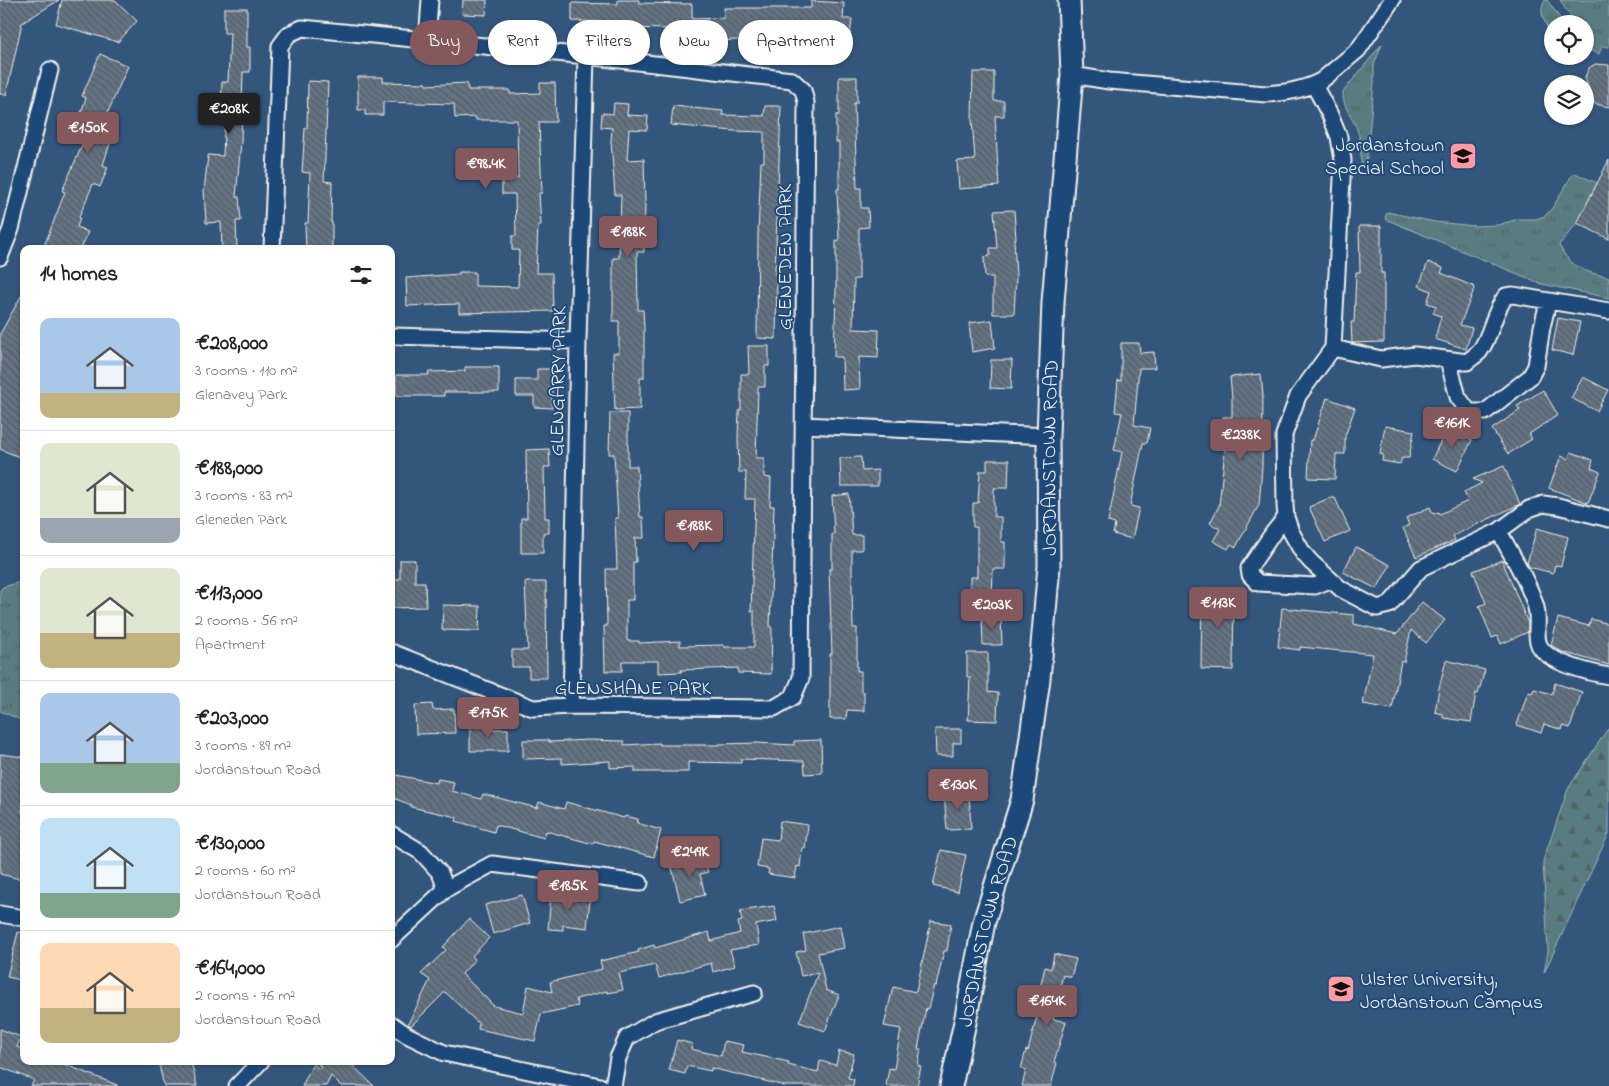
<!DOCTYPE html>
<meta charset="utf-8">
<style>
:root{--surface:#fff;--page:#f2f2f2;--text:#222;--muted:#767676;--line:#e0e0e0;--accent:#85585c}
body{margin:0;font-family:"Indie Flower",sans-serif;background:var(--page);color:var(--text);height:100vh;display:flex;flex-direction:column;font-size:19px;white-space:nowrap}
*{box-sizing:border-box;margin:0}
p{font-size:16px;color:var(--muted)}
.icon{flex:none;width:28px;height:28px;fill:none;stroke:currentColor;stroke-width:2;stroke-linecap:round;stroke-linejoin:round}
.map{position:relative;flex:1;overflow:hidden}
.panel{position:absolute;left:20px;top:245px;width:375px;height:820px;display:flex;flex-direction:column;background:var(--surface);border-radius:10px;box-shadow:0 1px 4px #0004}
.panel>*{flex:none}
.hud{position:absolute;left:410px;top:20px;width:475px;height:45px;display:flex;gap:10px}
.tools{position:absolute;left:1544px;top:15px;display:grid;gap:10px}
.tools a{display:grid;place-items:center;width:50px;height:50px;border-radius:50%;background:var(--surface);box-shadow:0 1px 4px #0004;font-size:25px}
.price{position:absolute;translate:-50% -42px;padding:0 11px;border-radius:5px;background:var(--accent);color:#fff;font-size:16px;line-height:32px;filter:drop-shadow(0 1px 2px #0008)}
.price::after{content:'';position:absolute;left:50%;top:30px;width:15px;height:11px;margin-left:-8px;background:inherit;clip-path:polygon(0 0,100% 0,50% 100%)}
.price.selected{background:#222;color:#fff}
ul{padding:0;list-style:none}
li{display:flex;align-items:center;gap:15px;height:125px;padding:0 20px}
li+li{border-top:1px solid var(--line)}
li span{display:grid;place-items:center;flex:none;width:140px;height:100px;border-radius:10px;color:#555}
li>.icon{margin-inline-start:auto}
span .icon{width:60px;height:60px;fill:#fffc;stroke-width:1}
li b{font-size:21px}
h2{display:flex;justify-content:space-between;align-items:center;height:60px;padding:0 20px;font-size:21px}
.chip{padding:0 18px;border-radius:22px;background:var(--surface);box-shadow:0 1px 4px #0004;font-size:18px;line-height:45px}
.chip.selected{background:var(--accent);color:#fff}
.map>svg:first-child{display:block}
</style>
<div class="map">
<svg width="1609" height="1086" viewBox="0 0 1609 1086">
<defs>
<pattern id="grass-tufts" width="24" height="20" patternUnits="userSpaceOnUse" patternTransform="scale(1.25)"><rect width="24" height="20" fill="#597b80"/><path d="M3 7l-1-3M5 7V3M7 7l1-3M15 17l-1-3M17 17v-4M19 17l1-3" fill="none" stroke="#526466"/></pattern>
<pattern id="forest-firs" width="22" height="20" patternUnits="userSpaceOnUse" patternTransform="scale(1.25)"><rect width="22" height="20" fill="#597b80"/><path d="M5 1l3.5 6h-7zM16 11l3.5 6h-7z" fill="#526466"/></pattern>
<pattern id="building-back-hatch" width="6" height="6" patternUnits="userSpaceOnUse" patternTransform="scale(1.25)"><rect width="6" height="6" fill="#637383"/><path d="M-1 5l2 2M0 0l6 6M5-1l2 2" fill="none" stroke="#565e64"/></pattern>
</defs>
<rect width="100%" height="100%" fill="#33567d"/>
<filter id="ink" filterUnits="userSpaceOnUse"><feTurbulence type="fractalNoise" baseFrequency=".02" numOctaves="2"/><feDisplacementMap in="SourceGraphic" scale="10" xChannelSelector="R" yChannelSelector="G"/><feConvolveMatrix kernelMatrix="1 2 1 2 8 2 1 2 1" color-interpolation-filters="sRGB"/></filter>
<g filter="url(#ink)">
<path fill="url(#grass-tufts)" stroke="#a6b6b4" d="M1545,0H1547L1564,24H1552V36C1546,24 1537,13 1545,0Z
M1560,0H1609V47L1602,46L1599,54L1591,51L1586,47L1585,24H1575Z
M1382,44L1374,65V83L1366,165L1361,164C1361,152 1361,140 1357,129C1352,117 1342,106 1343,92Z
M1575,173L1597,183L1577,223L1559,245C1570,268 1585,272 1609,277V298L1542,284L1385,219L1387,212L1435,222L1475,226L1498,225L1518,219H1536L1545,216L1553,207L1572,175Z
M24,581V721L0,711V590L3,587Z"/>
<path fill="url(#forest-firs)" stroke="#a6b6b4" d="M1609,727V833L1544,973L1548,951L1543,861L1568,789Z"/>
<path fill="url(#building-back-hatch)" stroke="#f4f1e8" d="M0,0H59L22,23L6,95L0,94Z
M62,0H115L137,21L118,42L56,24Z
M463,0H487L486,15L462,14Z
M618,0H639V3L692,4V19L724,18V8H811V1L844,3L843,19H852L848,52L833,51L836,25L814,37L740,35V40L702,41V37H676V29L613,28V22L572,21V3L618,4Z
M224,8H247V47H250V72H243L241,142L236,197H239L241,221H236L237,249H222L221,222L206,223L204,191L208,155L223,156L225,107H221L222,82H228L230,33H224Z
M100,54L128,66L104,121L116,125L103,165L108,167L100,187L93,184L79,217L80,218L77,227L88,232L81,249H43L65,192L62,191L84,141L73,137L86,98L82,96Z
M1595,64L1609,65V107L1595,104L1591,97L1585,77L1589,68Z
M973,72H994V101H1004V116H995L999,186L959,189L957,161L975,160L972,119Z
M358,77H383V82L426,83V85L467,83L468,90H510V94L540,93V83H555L556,122H539L542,193H539L541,225H538L536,273H552L553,311L459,313V304L407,306L406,278L459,274V272H475V286L518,287L519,250H512V236H516L515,194H502V179L518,178L517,120H476V117L455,118L454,104L383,102V115H365V110H358Z
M839,77H857V103H854L857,188H861V208H868L869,227L859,228V279H854L853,329L879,330L878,358L859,357L860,389L843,390L842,357H834L836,291V241H839L837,189H839V142H836V115H839Z
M308,81L328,82L324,181L332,182L331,222H332V249H306L305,223H308L310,173L302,172L305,128H307Z
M614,103L628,104L627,115L648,116L647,130L629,129L627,160L644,159L645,202L644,252H637L638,310H643L644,328V378H640V409L615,410L613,353H619V321H613V258H619L621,195H615L611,141L612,128L601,127L602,113L613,114Z
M673,106L723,111L722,115L764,116L765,106H781L775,274H777L776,339L757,338L758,234L761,162H764V132L734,131L671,125Z
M1609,160V239L1577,223Z
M1014,210L1016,239H1014L1016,276L1014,314H993V277H985L984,257L990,256V248H997L994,211Z
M1359,226H1381V273H1384V342L1352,343L1351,322H1354L1356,272H1360Z
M1428,262L1443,268L1441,273L1475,287L1460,325L1472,328L1466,349L1435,339L1441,316L1433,313L1436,306L1427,303L1431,291L1419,286Z
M24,291V459L0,449V334Z
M1558,318L1580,322L1573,355L1552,350Z
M992,320L995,348L972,352L969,323Z
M1121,343H1139L1140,353L1154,352L1155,368H1139L1134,425L1150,428L1147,443H1143L1130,506L1139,508L1132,539L1113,534L1115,524L1108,522L1122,452L1114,450L1122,413L1115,412L1118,380L1121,381Z
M748,346H769V366H765V387H758L756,458H764V477L771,478L770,506H774L770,627L772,628L771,674L738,673V668L681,670L682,672L658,673V661H622V671H605L604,626H607L606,569H617L615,518H618L614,454H609L610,413H628V466H637L640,517H643L644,538H635L636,562H633V600H627V641H639V643L680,641V646L724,645V647H754V611H751L755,499H745L746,472H739L738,438L739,410H741V374H749Z
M991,360H1012L1011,389L990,388Z
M465,367H499V392H444V396H396V375H429L428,372L465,371Z
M537,369H552V408L534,407V396H516V380H537Z
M1261,374L1263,396L1262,467L1259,505L1236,547L1231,544L1228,549L1213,541L1220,529L1210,523L1219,506L1226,440H1223V417H1232V398L1230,377Z
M1583,377L1608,390L1597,411L1571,398Z
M1543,390L1558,415L1529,434L1532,439L1508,454L1492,429L1520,410L1517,406Z
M1327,398L1355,408L1345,436V454H1336L1335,479L1308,478L1310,440H1313Z
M1385,426L1414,431L1409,458H1402L1400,464L1382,461L1383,454H1380Z
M1447,428L1472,440L1457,471L1432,459Z
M549,449L550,467H544L545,518H549V533H543V553H521V518H527L526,450Z
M1571,452L1593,460L1591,468L1600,472L1588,503L1549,488L1561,456L1568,459Z
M861,457L862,471L878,470V486H841L840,458Z
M987,460H1009L1008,488H994V517H1001V542H1005V569H993L992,600H970V577H977V527H973V503H978L980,471H987Z
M1504,466L1520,504L1453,536L1455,540L1416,557L1403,528L1409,525L1406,518L1430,507L1433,514L1439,512L1440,514L1468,501L1464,492L1482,483L1473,479Z
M849,494L852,535H862V550H852V588L853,628H857V671H861V692H864V711L847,710L846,719H830V654H832L829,569H832V534H834L832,496Z
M1329,498H1335L1350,531L1325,542L1309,507Z
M1537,528L1568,537L1561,566L1555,565L1553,573L1529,567L1527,563Z
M1356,547L1390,565L1377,589L1343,572Z
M400,560H415V582H425L426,607L391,608V580L400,579Z
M1502,560L1528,623V632L1501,644L1498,636L1492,638L1479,606L1486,603L1473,571Z
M525,582H546L547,678H529V667H512V650H528Z
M1202,589H1234L1233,670L1201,669Z
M1422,602L1445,620L1426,643L1411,630L1404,662L1401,661L1392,709L1363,704L1373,654L1300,647V650L1278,647L1282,608L1354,615V624L1397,634Z
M443,605L480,606L479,631L442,630Z
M1001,617L1002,645H983L982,618Z
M1558,618L1589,626L1591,619L1609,624V665L1562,652L1551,645Z
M967,653H988V692L998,693L997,721L968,720L970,677H967Z
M1446,660L1485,670L1478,694L1476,693L1471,722L1443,718V714L1435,712L1439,688Z
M1555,683L1582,692L1570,728L1563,726L1562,730L1544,724L1541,733L1517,725L1528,692L1532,693L1534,689L1552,694Z
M432,704L433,710L454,709L455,733L416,734L415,705Z
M470,724H486V729H508V751H470Z
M935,729H961V743H953V756H936Z
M523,740H549V742L588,740L624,741V745L660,743V745H719V744L756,743L794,745V741L821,740L822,773L805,774L804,761L741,759V763L688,762V772H635V767L610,768V761L562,764V758L523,759Z
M0,754L24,757V796L22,812H24V880L0,874Z
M391,774L437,783L438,779L454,782L452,791L481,799L483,794L537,808L539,802L564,809L566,802L624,818L625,816L638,819L637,823L661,830L654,857L594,841L593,844L546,831L544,838L496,825L494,832L456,821L457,817L411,807V805L391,797Z
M969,793L971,829L947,830L944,794Z
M780,821L808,825L805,848H802L800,867L797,866L795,878L768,874L769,869L757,867L761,838L778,840Z
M941,850L966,855L958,892L933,886Z
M703,856L708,872L700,874L705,895L680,901L671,864Z
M522,895L530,923L493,934L485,905Z
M551,895L590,899L587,928L563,925V930L548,929Z
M774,906L777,921L756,925L759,945L730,950L735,966L713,972L711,963L659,978L655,965L619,973L623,990L608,993L607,991L576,999L578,1006L541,1014L535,1041L478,1029L479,1024L445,992L411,1026L408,1024L430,980L421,974L446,950L443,947L469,919L489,938L472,956L475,959L462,974L494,1006L523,1013L528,986L552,992L550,982L602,969L600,961L639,952L638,950L654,945L655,948L709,932L711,941L740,933L738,922L742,921L740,911Z
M931,921L951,924L947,951H944L936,986L934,985L928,1009L926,1008L918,1049H921L918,1066H921L917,1086H886L889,1068L894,1069L901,1029L884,1026L893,987L916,992Z
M840,926L844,948L818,953L826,990L839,995L825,1031L799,1022L818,973L801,976L796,952L806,950L803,934Z
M18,932L24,933V981L7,977Z
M1054,954L1076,959L1071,977L1063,975L1055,1009L1053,1019L1066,1022L1054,1062L1057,1063L1051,1086H1022L1026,1070L1021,1069L1026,1050L1028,1051L1043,993L1039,992L1045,967L1051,969Z
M0,1029L21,1037L17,1047L24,1050V1061H56L117,1085V1086H31L34,1080L0,1067Z
M677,1040L693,1044L691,1049L721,1056L724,1041L744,1045L742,1052L789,1062L788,1065L818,1072L820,1061L836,1065L839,1051L854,1054L848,1078L854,1079L853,1086H785L711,1068V1071L687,1066L685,1074L669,1070Z
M158,1061H191L197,1086H164Z
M315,1061H348L374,1086H341L331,1076L326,1086H302L313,1064L319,1069L321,1067Z"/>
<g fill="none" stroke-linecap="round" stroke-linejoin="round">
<g stroke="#f4f1e8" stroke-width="19">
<path id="street" d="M427,41L430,0
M1072,75L1109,81L1266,94C1285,93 1304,90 1321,81L1358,50L1392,0
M1314,85L1330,115L1339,137L1343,160L1333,348L1298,396L1284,435L1285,506L1286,517L1291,532L1303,553L1311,562L1341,589L1377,608L1389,605L1421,568L1499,531L1529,509L1543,504L1558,506L1609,519
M272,249L280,46L289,34L302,28L586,56L792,80L803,90L806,102L801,678L793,697L774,708L571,706L533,708L391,652
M0,257L11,229L50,70
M391,336L578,341
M1333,348L1381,359L1415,355L1467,362C1471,358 1477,355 1480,351C1492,334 1493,312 1506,296L1513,295L1609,311
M1448,360L1458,397L1469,412H1485L1530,377L1536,366L1542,327L1548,302
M803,425L1048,436
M1286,517L1273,533L1249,568L1250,575L1258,583L1315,586L1330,580
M1499,531C1511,555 1527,578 1535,604C1540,618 1535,631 1538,642C1543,662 1591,673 1609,676
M571,706L578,341L586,56
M391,834L421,852L440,873L446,889L391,940
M446,889L492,864L640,883
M0,914L24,918
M391,1024L407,1035L444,1053L600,1086
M237,1086L261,1061
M613,1086L618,1058L627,1038L655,1021L754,993"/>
</g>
<g stroke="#f4f1e8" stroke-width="25">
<g id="secondary">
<path id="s1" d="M951,1086L965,1022L984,922L1022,800L1039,679L1049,566L1048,436L1053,302L1072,75L1069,0"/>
</g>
</g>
<use href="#street" stroke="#1f4a7a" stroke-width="15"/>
<use href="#secondary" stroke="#1f4a7a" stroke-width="21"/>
</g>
</g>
<defs>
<g id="school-square" transform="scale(1.4375)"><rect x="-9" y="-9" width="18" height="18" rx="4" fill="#ff9aa2" stroke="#1f4a7a"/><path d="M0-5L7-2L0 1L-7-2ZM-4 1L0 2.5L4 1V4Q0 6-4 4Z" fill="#111"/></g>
<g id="university-square" transform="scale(1.4375)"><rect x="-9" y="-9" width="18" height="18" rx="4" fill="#ff9aa2" stroke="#1f4a7a"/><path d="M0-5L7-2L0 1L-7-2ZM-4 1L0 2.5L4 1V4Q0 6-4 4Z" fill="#111"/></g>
</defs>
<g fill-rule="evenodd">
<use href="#school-square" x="1463" y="156"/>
<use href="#university-square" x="1341" y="989"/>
</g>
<g text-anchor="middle" stroke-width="4" stroke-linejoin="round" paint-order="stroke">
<g font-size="20" fill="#f4f1e8" stroke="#1f4a7a" text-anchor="end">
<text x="1444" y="151">Jordanstown<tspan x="1444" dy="23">Special School</tspan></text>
<text x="1360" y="985" text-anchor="start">Ulster University,<tspan x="1360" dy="23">Jordanstown Campus</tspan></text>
</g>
<g font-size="20" fill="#f4f1e8" stroke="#1f4a7a">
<text transform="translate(784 257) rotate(-90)" y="7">GLENEDEN PARK</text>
<text transform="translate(557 381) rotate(-89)" y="7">GLENGARRY PARK</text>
<text dy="7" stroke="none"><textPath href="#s1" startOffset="639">JORDANSTOWN ROAD</textPath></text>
<text x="633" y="694">GLENSHANE PARK</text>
<text dy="7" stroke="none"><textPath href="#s1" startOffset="159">JORDANSTOWN ROAD</textPath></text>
</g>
</g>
</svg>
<div class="tools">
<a><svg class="icon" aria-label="locate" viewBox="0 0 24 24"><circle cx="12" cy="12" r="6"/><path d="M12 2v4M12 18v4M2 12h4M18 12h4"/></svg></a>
<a><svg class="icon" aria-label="layers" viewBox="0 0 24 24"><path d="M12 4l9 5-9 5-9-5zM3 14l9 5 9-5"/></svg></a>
</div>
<b class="price selected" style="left:229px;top:135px">€208K</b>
<b class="price" style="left:88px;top:154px">€150K</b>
<b class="price" style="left:486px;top:190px">€98.4K</b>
<b class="price" style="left:628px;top:258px">€188K</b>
<b class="price" style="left:1452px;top:449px">€161K</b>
<b class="price" style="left:1241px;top:461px">€238K</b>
<b class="price" style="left:694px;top:552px">€188K</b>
<b class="price" style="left:1218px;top:629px">€113K</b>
<b class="price" style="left:992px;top:631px">€203K</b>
<b class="price" style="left:488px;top:739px">€175K</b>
<b class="price" style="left:958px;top:811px">€130K</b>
<b class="price" style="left:690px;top:878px">€249K</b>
<b class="price" style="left:568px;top:912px">€185K</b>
<b class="price" style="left:1047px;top:1027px">€164K</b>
<div class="hud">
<a class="chip selected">Buy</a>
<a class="chip">Rent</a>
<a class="chip">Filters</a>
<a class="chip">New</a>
<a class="chip">Apartment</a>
</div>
<section class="panel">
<h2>14 homes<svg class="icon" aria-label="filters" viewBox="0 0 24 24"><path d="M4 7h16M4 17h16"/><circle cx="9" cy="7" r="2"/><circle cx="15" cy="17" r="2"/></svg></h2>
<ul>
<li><span style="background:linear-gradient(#a9c7e8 75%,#c2b280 0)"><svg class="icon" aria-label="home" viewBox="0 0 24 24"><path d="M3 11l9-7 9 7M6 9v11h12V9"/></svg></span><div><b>€208,000</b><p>3 rooms · 110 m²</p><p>Glenavey Park</p></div></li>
<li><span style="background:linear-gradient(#dfe7d0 75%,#9aa5b1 0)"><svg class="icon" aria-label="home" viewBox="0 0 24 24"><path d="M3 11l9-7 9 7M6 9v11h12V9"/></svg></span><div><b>€188,000</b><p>3 rooms · 83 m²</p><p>Gleneden Park</p></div></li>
<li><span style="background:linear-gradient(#dfe7d0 65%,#c2b280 0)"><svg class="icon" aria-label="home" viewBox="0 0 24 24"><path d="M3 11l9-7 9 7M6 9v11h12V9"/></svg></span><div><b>€113,000</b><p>2 rooms · 56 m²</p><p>Apartment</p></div></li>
<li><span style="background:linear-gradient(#a9c7e8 70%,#7fa58c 0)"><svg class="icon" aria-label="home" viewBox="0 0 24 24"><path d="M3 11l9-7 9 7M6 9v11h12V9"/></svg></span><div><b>€203,000</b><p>3 rooms · 89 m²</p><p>Jordanstown Road</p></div></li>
<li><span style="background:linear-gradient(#bfe0f5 75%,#7fa58c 0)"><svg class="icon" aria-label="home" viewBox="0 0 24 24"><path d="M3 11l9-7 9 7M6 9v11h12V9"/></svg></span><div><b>€130,000</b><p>2 rooms · 60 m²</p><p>Jordanstown Road</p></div></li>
<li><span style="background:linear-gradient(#ffd9b3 65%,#c2b280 0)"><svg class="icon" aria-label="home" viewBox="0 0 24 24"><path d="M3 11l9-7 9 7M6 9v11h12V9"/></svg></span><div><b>€164,000</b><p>2 rooms · 76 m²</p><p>Jordanstown Road</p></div></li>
</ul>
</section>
</div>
